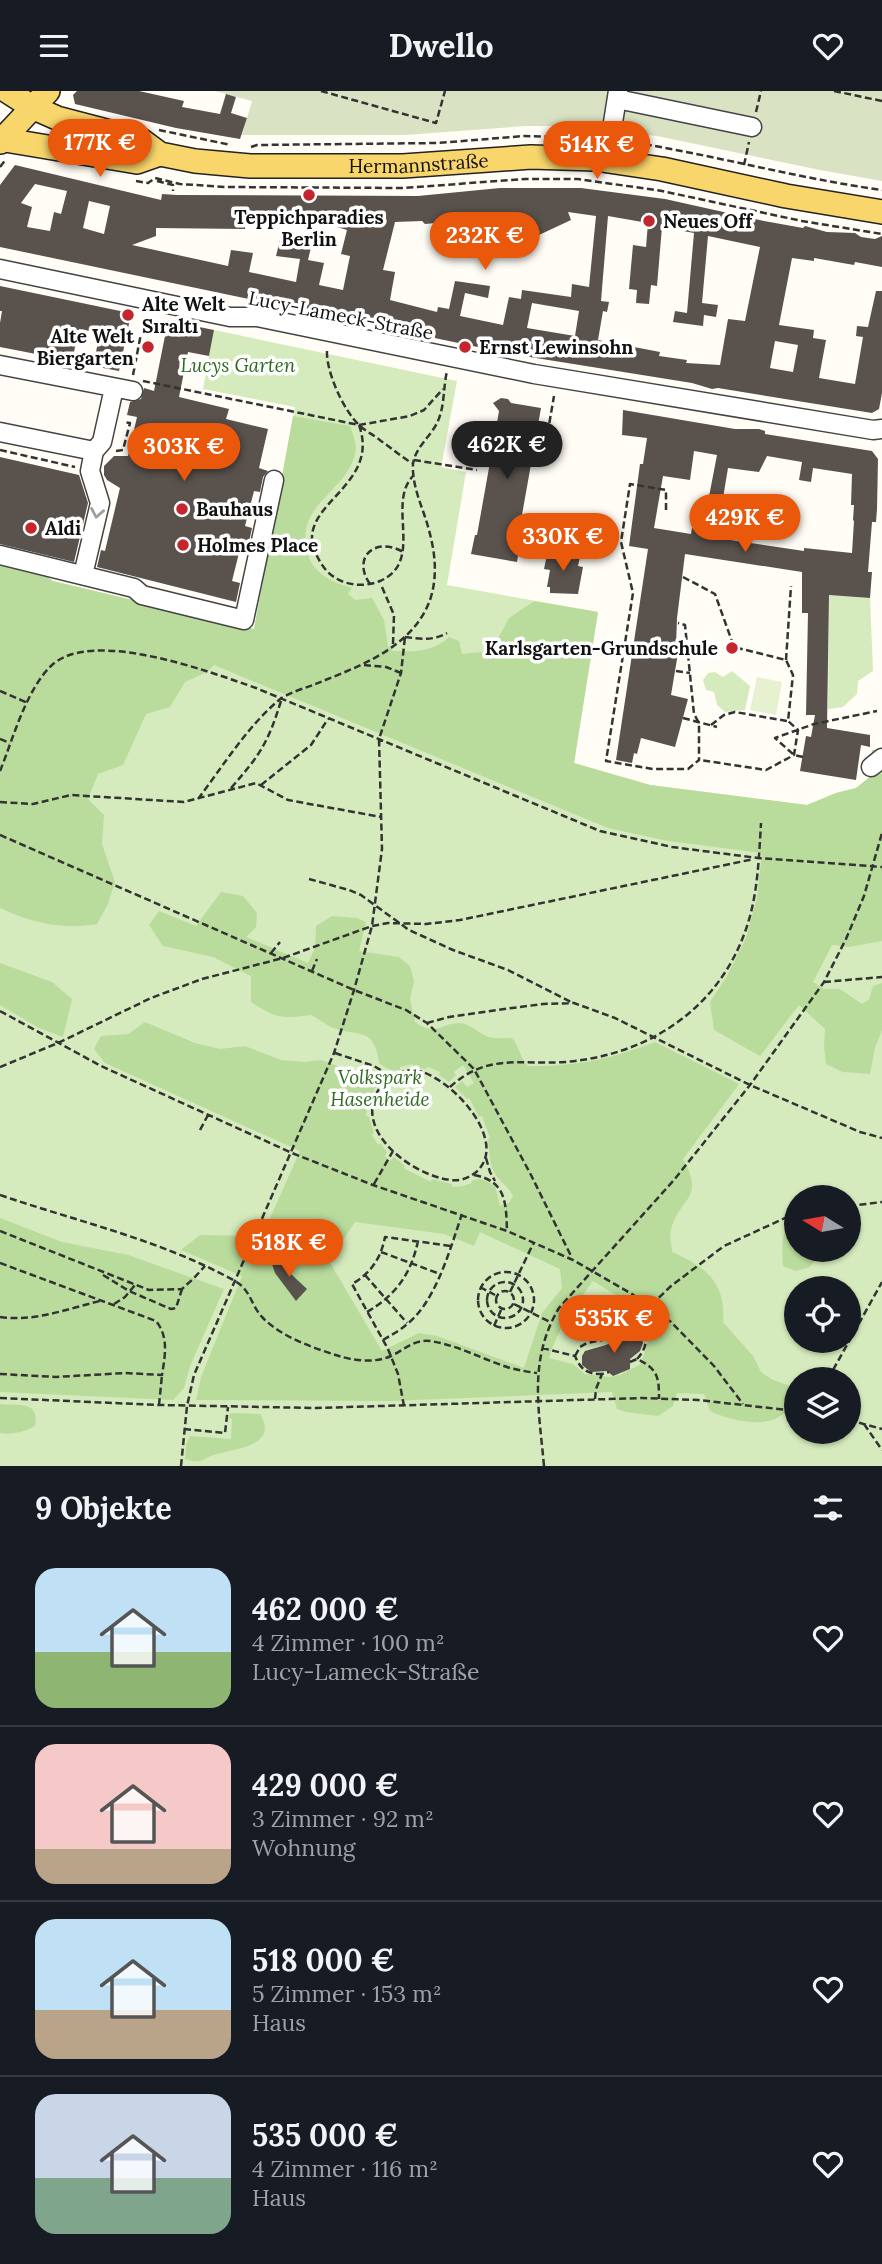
<!DOCTYPE html>
<html lang="de">
<meta charset="utf-8">
<style>
:root{--surface:#171b24;--page:#242831;--text:#f1f3f6;--muted:#9ea1a6;--line:#363941;--accent:#ea580c}
body{margin:0;font-family:Lora,serif;background:var(--page);color:var(--text);height:100vh;display:flex;flex-direction:column;font-size:26px;white-space:nowrap}
*{box-sizing:border-box;margin:0}
p{font-size:23px;color:var(--muted)}
.icon{flex:none;width:38px;height:38px;fill:none;stroke:currentColor;stroke-width:2;stroke-linecap:round;stroke-linejoin:round}
.map{position:relative;height:1375px;overflow:hidden}
.panel{display:flex;flex-direction:column;background:var(--surface);flex:1}
.panel>*{flex:none}
.needle{width:46px;rotate:281deg}
.tools{position:absolute;left:784px;top:1094px;display:grid;gap:14px}
.tools a{display:grid;place-items:center;width:77px;height:77px;border-radius:50%;background:var(--surface);box-shadow:0 2px 5px #0004;font-size:35px}
.price{position:absolute;translate:-50% -60px;padding:0 16px;border-radius:24px;background:var(--accent);color:#fff;font-size:23px;line-height:46px;filter:drop-shadow(0 2px 4px #0008)}
.price::after{content:'';position:absolute;left:50%;top:42px;width:21px;height:16px;margin-left:-10px;background:inherit;clip-path:polygon(0 0,100% 0,50% 100%)}
.price.on{background:#222;color:#fff}
ul{padding:0;list-style:none}
li{display:flex;align-items:center;gap:21px;height:175px;padding:0 35px}
li+li{border-top:2px solid var(--line)}
li span{display:grid;place-items:center;flex:none;width:196px;height:140px;border-radius:21px;color:#555}
li>.icon{margin-inline-start:auto}
span .icon{width:84px;height:84px;fill:#fffc;stroke-width:1}
li b{font-size:30px}
h2{display:flex;justify-content:space-between;align-items:center;height:84px;padding:0 35px;font-size:30px}
header{display:flex;justify-content:space-between;align-items:center;height:91px;padding:0 35px;background:var(--surface);font-size:32px;font-weight:700}
.map>svg:first-child{display:block}
</style>
<header><svg class="icon" aria-label="menu" viewBox="0 0 24 24"><path d="M4 6h16M4 12h16M4 18h16"/></svg>Dwello<svg class="icon" aria-label="heart" viewBox="0 0 24 24"><path d="M12 20l-8-8c-3-5 5-10 8-4 3-6 11-1 8 4z"/></svg></header>
<div class="map">
<svg width="882" height="1375" viewBox="0 0 882 1375">
<rect width="100%" height="100%" fill="#fffdf5"/>
<path fill="#d5ebbd" fill-rule="evenodd" d="M214,239L457,290L441,376L466,381L447,494L598,521L574,672L650,694L807,714L836,702L856,697L871,685L872,659L882,661V1375H0V470L36,478L53,490L254,538L295,316L203,298ZM796,1106H849V1158H796ZM796,1197H849V1250H796ZM796,1288H849V1340H796Z
M829,504L870,507L873,580L858,590L857,603L843,616L828,618Z
M732,580L750,595L745,619L725,621L717,614L714,601L706,599L703,589L708,582L715,581L723,586Z"/>
<path fill="#b9dc9c" fill-rule="evenodd" d="M293,325L350,335C354,347 358,354 354,367C341,404 296,414 307,461C313,483 332,491 352,497L348,503L355,509L372,507L384,529L388,555L393,560C414,561 433,561 449,546L459,550L462,563L481,561L496,551L509,527L534,510L598,521L574,672L650,694L807,714L836,702L856,697L871,685L872,659L882,661V850L849,856L832,854L813,891L824,898H840L862,913L869,909L873,895L882,892V939L875,957L870,983L843,981L826,973L824,955L825,938L799,914L760,965L714,939L710,911L727,885L746,847L757,806L762,762L668,750L608,737L214,574L207,581L185,591L170,616L146,623L123,674L98,683L88,708L104,724L102,753L115,791L108,813L97,833C63,839 32,832 0,817V470L36,478L53,490L254,538Z
M221,801L243,805L257,822L256,836L246,846L308,872L315,857L316,835L332,825L357,827L366,831L359,860L399,866L410,875L414,890L410,908L415,931C436,946 439,933 458,932C469,931 479,943 489,946C496,948 504,947 512,947C520,956 519,966 528,975C575,976 611,968 655,951L739,993L683,1068C706,1109 679,1106 671,1139C669,1145 672,1154 672,1161C706,1176 726,1191 723,1231L753,1265L761,1281L773,1289L796,1297V1313C789,1318 780,1327 772,1329C753,1335 727,1328 710,1320L704,1303L677,1302L673,1315L658,1325L626,1321L617,1318L612,1301L391,1310L196,1309L201,1286L242,1185L181,1159L200,1144L262,1145L300,1060L105,972L94,958L101,945L128,943L145,931L195,952L220,958L245,955L281,969L304,971L321,969L354,981H363L371,977L382,987L371,1004L369,1003L366,1025L369,1026L374,1042L372,1044L378,1054L380,1052L387,1061L385,1065L390,1070L394,1066L405,1075L404,1077L407,1079L431,1091L432,1088L452,1093V1096L463,1095L472,1092L471,1090C480,1086 487,1090 495,1095L500,1115L509,1112L513,1105C509,1097 503,1093 498,1087C488,1075 490,1062 488,1048L490,1047L482,1025L479,1026L469,1007L467,1008L455,996L462,990L467,996L474,992L463,974L454,981L456,984L449,991L439,984L440,981L428,976L426,978L413,976V973L400,976V979C391,981 386,977 379,972C375,937 360,945 336,938C327,935 319,928 311,924C282,928 276,927 251,911V885L213,866L163,855L149,834L159,820L196,835ZM355,1131L444,1143L474,1155L480,1141L560,1178L562,1197L542,1222L524,1277L437,1245L419,1242L382,1260L329,1170ZM593,1190L663,1233L650,1245L641,1273L620,1284L610,1286L585,1283L573,1273L549,1267C558,1237 575,1215 593,1190Z
M0,872L52,891L72,908L63,946L39,937L0,914Z
M796,1125V1158L823,1159L810,1176L796,1180L783,1175C782,1153 780,1140 796,1125Z
M0,1127L62,1151L128,1164L224,1198L190,1275L184,1297L173,1309L0,1301Z
M0,1313C18,1315 40,1309 35,1335C25,1341 11,1344 0,1342Z
M230,1322L260,1323C279,1355 237,1357 217,1363C201,1367 205,1374 185,1368L186,1354L190,1345L231,1348L232,1328L229,1327Z"/>
<path fill="#d9e3c4" d="M215,0H882V90L820,79L657,45L563,35H525L405,44H242L252,10Z"/>
<path fill="#e6f2cf" d="M757,586L782,591L776,624L750,619Z"/>
<path fill="#5a524d" fill-rule="evenodd" d="M77,0H139L184,10L182,16L220,23L226,3L236,6L231,22L247,27L240,48L176,37L75,13L73,4Z
M15,74L161,109L162,103L177,104L418,105L500,97H581L665,108L764,130L803,137L805,135L827,141L855,142L861,146L875,148L882,145V176L855,171L854,174L814,167V170L792,167L779,234L814,239L813,247L826,249L819,287L855,293L863,246L856,245L857,235L868,236L876,200H882V302L879,318L872,322L718,297L712,298L692,292L511,263L0,156V94ZM35,93L67,100L61,123L54,121L50,140L27,136L32,116L21,112ZM89,110L110,115L104,143L83,137ZM568,121L596,125L589,196L572,193L571,206L522,199L521,208L509,206L503,234L460,225L465,202L488,207L490,195L455,190L449,218L438,216L437,221L390,209L395,181L383,179L395,131L422,130L425,133L436,132L439,128L479,125L478,127L525,124L527,142L539,144L571,129ZM287,123H309L338,131L337,136L347,139L341,163L350,165L343,199L319,194L324,172L308,169L312,152L281,145L276,165L300,168L296,191L249,181L253,162L231,159L228,175L132,154L156,145V137L245,138V129H285ZM608,125L648,132L646,156L633,154L629,198L637,199L636,212L649,213L651,194L657,195L662,136L694,142L687,222L675,220L673,231L703,235L704,224L716,226L718,214L702,212L708,145L760,156L745,230L728,228L720,274L686,272L687,269L659,265L660,261L598,249L603,220L607,221L609,211L601,210ZM532,212L579,220L575,245L527,237ZM775,250L798,254L793,281L770,277Z
M0,195L125,221L130,228L119,280L93,275L100,242L79,238L72,270L0,256V232L2,220H0Z
M174,231L214,239L209,265L188,261L179,306L229,318L226,328L268,338L259,377L268,380L263,386L260,401L254,400L245,435L252,437L248,456L241,454L232,490L240,492L236,511L97,476L101,459L105,460L120,397L107,389L104,384V375L114,365H128L137,326L127,324L130,311L141,308L144,297L154,300L167,235Z
M501,307L508,308L511,312L541,317L517,452H520L517,471L471,463L475,444H477L492,360H488L490,348L494,349L499,320L493,312Z
M623,319L735,338H759L765,340V343L872,360L878,368L877,418L876,431H872L868,481H872L870,507L829,504L827,637L870,644V656L861,654L856,689L800,680L806,645L811,646L815,624H806L808,522H802V481L685,463L677,527L676,555L679,556L671,604L688,608L675,656L641,647L637,663L634,662L632,672L616,669L648,458L629,455L640,373H643L647,347L622,344ZM694,360L717,364L707,416L782,428L784,416L723,407L728,377L759,381L767,365L802,371L799,389L811,391L813,377L852,383L851,414H854L853,429L854,430L852,462L804,457V460L710,446L711,440L692,437L691,443L654,437L663,385L690,389Z
M0,366L79,384L88,412L74,471L0,453Z
M548,459L580,466L578,475L583,476L578,503L550,502V496H547L550,479L544,478Z
M285,1166L291,1183L307,1198L296,1210L275,1182L272,1173Z
M632,1240L640,1243L643,1252L640,1260L630,1268V1278L613,1285L607,1280L591,1281L582,1274V1265L585,1260L606,1254Z"/>
<g fill="none" stroke-linecap="round" stroke-linejoin="round">
<g stroke="#444" stroke-width="21">
<path id="minor" d="M617,8L752,36
M607,69L618,0
M0,178L230,226H257L534,283L873,339L882,338
M0,274L133,300
M0,341L94,360
M0,464L134,497L142,504L244,529L274,389
M83,484L100,412L90,380L94,360L102,351L114,297
M871,676L882,667"/>
</g>
<g stroke="#222" stroke-width="26">
<g id="major">
<path id="s1" d="M7,0L32,16L57,27L141,49L160,63L195,70L250,75H403L531,66L595,68L662,78L786,105L882,121"/>
<path d="M0,48L137,71L160,63"/>
<path d="M0,51L48,0"/>
</g>
</g>
<path stroke="#333" stroke-width="2.5" stroke-dasharray="7 3.5" stroke-linecap="butt" d="M321,0L436,32L445,0
M834,0L882,10
M756,21L761,0
M159,39L231,54
M624,50C711,63 795,87 882,99
M251,56L257,54L438,52L524,45L597,47
M744,74L749,51
M0,76L6,68
M136,90L148,92L155,87L180,93L226,96L403,97L525,88H578L662,100L802,130L882,143
M157,90L173,94V100
M327,260C326,281 344,320 359,334C365,340 374,344 381,350C392,357 401,366 412,372
M133,284L145,222
M143,290L359,334L410,325L424,319L443,298
M359,334C382,398 290,414 317,465C321,473 326,481 334,486C347,495 366,496 380,490C425,471 386,413 413,385
M0,359L75,376
M116,360L123,359L130,332L123,331
M544,363L554,305
M414,369L477,379
M666,419V399L630,393L621,451L633,502L606,670L653,678H688L699,669V632L694,623L685,534L678,532
M683,486L715,503L734,556L786,569L793,584L788,630L798,639L794,664L766,679L700,669
M370,493C351,466 376,445 403,461
M382,496L394,524L393,553
M405,546C421,548 433,550 447,542
M786,569L791,495
M364,574L386,576L401,582
M676,580L690,582
M0,600L28,612
M683,627L717,636
M711,634L724,624L735,621L787,630
M0,648L10,652
M803,666L794,664L775,647L814,633L877,620
M0,680C13,648 26,599 51,575C91,536 210,581 256,597L600,740L672,756L758,767L882,776
M261,694L311,654L328,628
M231,697C260,664 268,652 281,610
M198,708C223,675 247,636 279,609C288,602 302,598 313,594C357,576 412,558 430,509C440,479 433,449 423,420C418,406 412,389 413,373C415,357 430,346 437,332C445,316 443,297 447,280
M0,711L33,713L71,704L184,711L256,692L288,709L381,726
M0,744L354,899L406,919L427,932L474,978L531,1084L572,1167
M309,788L349,799L361,804L409,839L453,859L508,879L571,911
M271,862L280,851
M312,880L317,868
M824,891L882,886
M0,920L101,975L292,1062L373,1094L507,1140L573,1169L632,1203L671,1231L714,1275L743,1313
M427,932L449,926L512,917L543,913L574,912L615,927L750,994L860,1041L882,1047
M335,962L374,975L390,985
M0,976L58,952L151,907L202,888L283,867L372,835L388,832L426,833L460,829L754,768
M415,979C451,985 512,1052 475,1082C467,1088 459,1090 450,1089C412,1084 352,1040 379,998C387,984 400,980 415,979Z
M450,996C487,962 520,974 565,971C650,964 722,916 748,832C758,800 759,765 761,732
M200,1039L208,1024
M486,1067L490,1081L495,1090
M474,1084C506,1090 506,1111 507,1140
M374,1093L393,1060
M0,1104C79,1131 161,1149 235,1190C251,1199 251,1215 263,1227C282,1246 313,1257 339,1265C354,1270 376,1272 391,1265C404,1259 414,1248 430,1250C458,1254 484,1269 510,1277C519,1279 528,1281 537,1282
M849,1115L882,1111
M0,1140L149,1199L182,1198L194,1187L205,1175
M381,1161L440,1183
M0,1172L156,1230C169,1246 165,1265 162,1284L125,1282L56,1286L0,1283
M478 1209a28 28 0 1 1 56 0a28 28 0 1 1-56 0Z
M103,1184L129,1200L171,1218L176,1217L182,1198
M365,1184L407,1232
M487 1209a18 18 0 1 1 36 0a18 18 0 1 1-36 0Z
M480,1196L495,1204
M496 1209a9 9 0 1 1 18 0a9 9 0 1 1-18 0Z
M510,1201L534,1151
M114,1213L125,1206L135,1194
M514,1213L550,1231
M367,1221C396,1204 411,1183 418,1150
M0,1226C34,1231 67,1218 100,1210
M494,1235L501,1219
M383,1249C391,1244 399,1240 406,1234C436,1211 450,1158 462,1123
M542,1257L575,1265C581,1279 587,1283 602,1283
M575,1265L580,1256L587,1252L602,1249L616,1242L641,1224L671,1195L724,1155L796,1122
M637,1268C650,1254 647,1241 641,1224
M630,1271L637,1268C658,1278 659,1286 659,1308
M828,1288L882,1191
M0,1307L159,1314L316,1317L642,1307L698,1309L796,1320
M595,1308L596,1298L602,1283L609,1281
M159,1314L162,1284
M404,1315L398,1283L388,1258L352,1193C371,1182 381,1167 385,1146L451,1155
M849,1329L882,1338
M864,1333L882,1359
M184,1338L225,1342L228,1316
M181,1375L187,1315L194,1284L334,962L354,899L372,835L382,758L379,648L401,582L405,546
M544,1375C539,1318 528,1269 559,1217L674,1089L750,994L824,891L846,848L864,805L882,742"/>
<use href="#minor" stroke="#fff" stroke-width="18"/>
<use href="#major" stroke="#f9d66b" stroke-width="23"/>
</g>
<defs><path id="oneway-chevron" d="M-2-3.5L2.5 0L-2 3.5" fill="none" stroke-width="1.6" stroke-linecap="round" stroke-linejoin="round" transform="scale(1.75)"/></defs>
<use stroke="#a0a0a0" href="#oneway-chevron" transform="translate(97 422) rotate(100)"/>
<g fill="#c4262e" stroke="#fff" stroke-width="2.5">
<circle cx="309" cy="104" r="7"/>
<circle cx="649" cy="130" r="7"/>
<circle cx="128" cy="224" r="7"/>
<circle cx="148" cy="256" r="7"/>
<circle cx="465" cy="256" r="7"/>
<circle cx="182" cy="418" r="7"/>
<circle cx="31" cy="437" r="7"/>
<circle cx="183" cy="454" r="7"/>
<circle cx="732" cy="557" r="7"/>
</g>
<g text-anchor="middle" stroke-width="7" stroke-linejoin="round" paint-order="stroke">
<g font-size="19" fill="#111" stroke="#fff">
<text dy="7" stroke="none"><textPath href="#s1" startOffset="427">Hermannstraße</textPath></text>
<text transform="translate(341 224) rotate(11)" y="7">Lucy-Lameck-Straße</text>
</g>
<g font-size="19" font-weight="bold" fill="#111" stroke="#fff" text-anchor="start">
<text x="309" y="133" text-anchor="middle">Teppichparadies<tspan x="309" dy="22">Berlin</tspan></text>
<text x="663" y="137">Neues Off</text>
<text x="142" y="220">Alte Welt<tspan x="142" dy="22">Sıraltı</tspan></text>
<text x="134" y="252" text-anchor="end">Alte Welt<tspan x="134" dy="22">Biergarten</tspan></text>
<text x="479" y="263">Ernst Lewinsohn</text>
<text x="196" y="425">Bauhaus</text>
<text x="45" y="444">Aldi</text>
<text x="197" y="461">Holmes Place</text>
<text x="718" y="564" text-anchor="end">Karlsgarten-Grundschule</text>
</g>
<g font-size="19" font-style="italic" fill="#2f6b1f" stroke="#fff">
<text x="238" y="281">Lucys Garten</text>
<text x="380" y="993">Volkspark<tspan x="380" dy="22">Hasenheide</tspan></text>
</g>
</g>
</svg>
<div class="tools">
<a><svg class="needle" viewBox="-14 -14 28 28"><path d="M0-13l5 13h-10z" fill="#e53935"/><path d="M0 13l5-13h-10z" fill="#9ea1a6"/></svg></a>
<a><svg class="icon" aria-label="locate" viewBox="0 0 24 24"><circle cx="12" cy="12" r="6"/><path d="M12 2v4M12 18v4M2 12h4M18 12h4"/></svg></a>
<a><svg class="icon" aria-label="layers" viewBox="0 0 24 24"><path d="M12 4l9 5-9 5-9-5zM3 14l9 5 9-5"/></svg></a>
</div>
<b class="price" style="left:100px;top:88px">177K €</b>
<b class="price" style="left:597px;top:90px">514K €</b>
<b class="price" style="left:485px;top:181px">232K €</b>
<b class="price on" style="left:507px;top:390px">462K €</b>
<b class="price" style="left:184px;top:392px">303K €</b>
<b class="price" style="left:745px;top:463px">429K €</b>
<b class="price" style="left:563px;top:482px">330K €</b>
<b class="price" style="left:289px;top:1188px">518K €</b>
<b class="price" style="left:614px;top:1264px">535K €</b>
</div>
<section class="panel">
<h2>9 Objekte<svg class="icon" aria-label="filters" viewBox="0 0 24 24"><path d="M4 7h16M4 17h16"/><circle cx="9" cy="7" r="2"/><circle cx="15" cy="17" r="2"/></svg></h2>
<ul>
<li><span style="background:linear-gradient(#bfe0f5 60%,#8fb573 0)"><svg class="icon" aria-label="home" viewBox="0 0 24 24"><path d="M3 11l9-7 9 7M6 9v11h12V9"/></svg></span><div><b>462 000 €</b><p>4 Zimmer · 100 m²</p><p>Lucy-Lameck-Straße</p></div><svg class="icon" aria-label="heart" viewBox="0 0 24 24"><path d="M12 20l-8-8c-3-5 5-10 8-4 3-6 11-1 8 4z"/></svg></li>
<li><span style="background:linear-gradient(#f6c9c9 75%,#b9a48a 0)"><svg class="icon" aria-label="home" viewBox="0 0 24 24"><path d="M3 11l9-7 9 7M6 9v11h12V9"/></svg></span><div><b>429 000 €</b><p>3 Zimmer · 92 m²</p><p>Wohnung</p></div><svg class="icon" aria-label="heart" viewBox="0 0 24 24"><path d="M12 20l-8-8c-3-5 5-10 8-4 3-6 11-1 8 4z"/></svg></li>
<li><span style="background:linear-gradient(#bfe0f5 65%,#b9a48a 0)"><svg class="icon" aria-label="home" viewBox="0 0 24 24"><path d="M3 11l9-7 9 7M6 9v11h12V9"/></svg></span><div><b>518 000 €</b><p>5 Zimmer · 153 m²</p><p>Haus</p></div><svg class="icon" aria-label="heart" viewBox="0 0 24 24"><path d="M12 20l-8-8c-3-5 5-10 8-4 3-6 11-1 8 4z"/></svg></li>
<li><span style="background:linear-gradient(#c9d6e8 60%,#7fa58c 0)"><svg class="icon" aria-label="home" viewBox="0 0 24 24"><path d="M3 11l9-7 9 7M6 9v11h12V9"/></svg></span><div><b>535 000 €</b><p>4 Zimmer · 116 m²</p><p>Haus</p></div><svg class="icon" aria-label="heart" viewBox="0 0 24 24"><path d="M12 20l-8-8c-3-5 5-10 8-4 3-6 11-1 8 4z"/></svg></li>
</ul>
</section>
